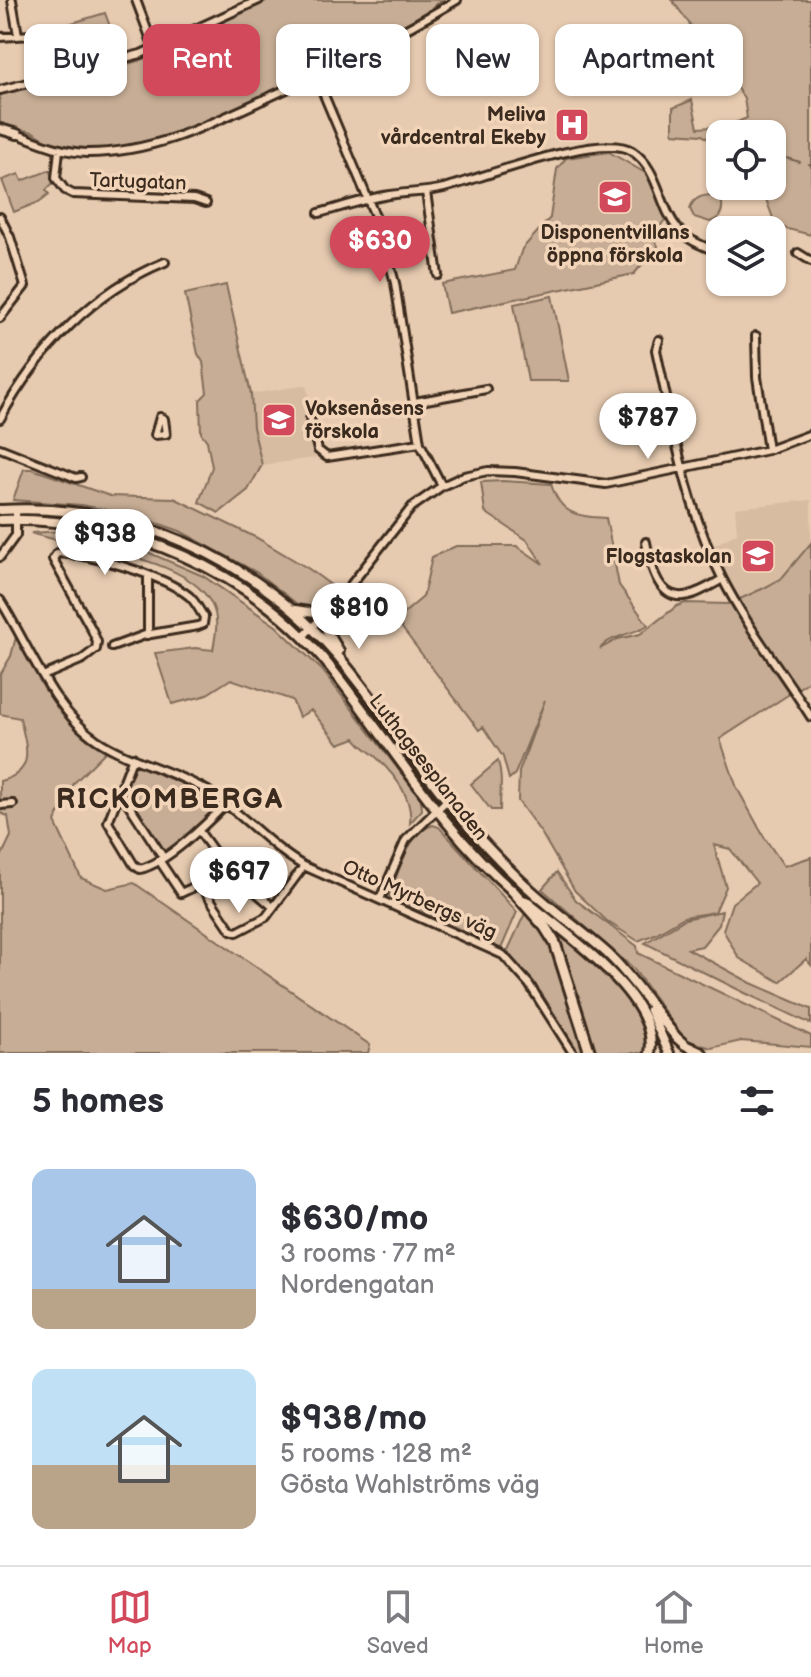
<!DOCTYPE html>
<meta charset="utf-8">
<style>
:root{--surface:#fff;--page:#f2f2f3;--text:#2b2b33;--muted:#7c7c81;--line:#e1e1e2;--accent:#d1495b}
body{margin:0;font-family:"Balsamiq Sans",sans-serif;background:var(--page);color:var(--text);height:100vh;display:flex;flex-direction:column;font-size:30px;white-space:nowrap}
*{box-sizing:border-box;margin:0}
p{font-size:26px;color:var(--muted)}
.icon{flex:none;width:44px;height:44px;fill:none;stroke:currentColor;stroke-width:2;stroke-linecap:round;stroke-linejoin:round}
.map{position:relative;height:1053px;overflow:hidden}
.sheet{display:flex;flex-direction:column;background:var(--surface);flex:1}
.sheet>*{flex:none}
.guide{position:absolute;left:24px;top:24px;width:764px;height:72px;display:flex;gap:16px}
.tools{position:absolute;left:706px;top:120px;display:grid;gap:16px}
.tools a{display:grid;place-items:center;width:80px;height:80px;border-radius:16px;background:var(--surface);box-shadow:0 2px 6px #0004;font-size:40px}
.price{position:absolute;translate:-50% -68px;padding:0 18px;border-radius:28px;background:#fff;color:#222;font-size:26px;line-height:52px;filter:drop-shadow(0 2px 4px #0008)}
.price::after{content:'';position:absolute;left:50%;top:48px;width:24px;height:18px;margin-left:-12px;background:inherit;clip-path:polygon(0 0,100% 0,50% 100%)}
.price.selected{background:var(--accent);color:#fff}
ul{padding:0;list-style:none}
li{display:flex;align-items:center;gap:24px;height:200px;padding:0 32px}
li span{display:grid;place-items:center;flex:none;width:224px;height:160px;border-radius:16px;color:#555}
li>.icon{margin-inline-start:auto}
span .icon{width:96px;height:96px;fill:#fffc;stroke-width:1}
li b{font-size:34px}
h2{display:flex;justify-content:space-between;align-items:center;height:96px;padding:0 32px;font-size:34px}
.tag{padding:0 28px;border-radius:16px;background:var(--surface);box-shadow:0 2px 6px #0004;font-size:28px;line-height:72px}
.tag.selected{background:var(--accent);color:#fff}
.tabs{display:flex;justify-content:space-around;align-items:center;height:112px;border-top:2px solid var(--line);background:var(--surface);font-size:22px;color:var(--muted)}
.tabs a{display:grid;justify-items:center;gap:4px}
.tabs .selected{color:var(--accent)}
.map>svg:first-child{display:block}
</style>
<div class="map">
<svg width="811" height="1053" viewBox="0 0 811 1053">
<rect width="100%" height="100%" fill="#e7cbb0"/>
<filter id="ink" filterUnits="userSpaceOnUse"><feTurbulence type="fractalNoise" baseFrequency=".0125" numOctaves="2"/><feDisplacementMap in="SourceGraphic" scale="16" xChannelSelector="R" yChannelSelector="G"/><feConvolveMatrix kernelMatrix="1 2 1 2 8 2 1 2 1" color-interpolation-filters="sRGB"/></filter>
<g filter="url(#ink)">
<path fill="#d7bca2" d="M306,385L312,409L304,413L315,458L262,465L253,427L251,394Z
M811,500V543L795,564L781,579L737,600L711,547L737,533L735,508Z"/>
<path fill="#c7ad95" stroke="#816c5a" stroke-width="2" d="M268,0H445L436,4L424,17L355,53L171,137L113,148H72L53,144L33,132L0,126V95L139,61Z
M672,0H811V235L776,226L761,186H772V134H720V146L702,135L673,133V108L692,100L698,128L728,126L747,118L744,98Z
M105,13L112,32L36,48L32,35Z
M609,152L647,174L667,217L653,236L658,246L634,274L448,313L442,284L515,270L522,249L550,218L557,169L566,158Z
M50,170L53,183L46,190L49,194L39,202L14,212L2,180L19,174L22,181Z
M714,195L722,203C723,212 720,219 710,222L694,217L690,209C693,197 703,195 714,195Z
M226,285L251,394L253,427L262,465L248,490L219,513L199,502L212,467L207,441L201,433L200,400L207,393L203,362L198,354L185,294Z
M552,296L569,381H528L514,304Z
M24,469H32L110,496L174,498L257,538L309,569L339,591L316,608L301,607L256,572L180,531L134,515L81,505L13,500Z
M503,481L551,484C561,515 576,516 606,518L619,585L648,625C633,635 610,635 600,649L618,639L640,634L677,606L685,603L729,604L764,588L781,579L811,543V680L720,739L737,788L764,837L784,866L811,857V965L806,959L780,982L739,958L723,930L732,903L757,883L730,849L714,845L726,887L715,912L684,917L655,934L638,941L608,922L575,891L542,834L518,801L519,772L545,700L515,774L509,779L503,757L483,727L479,730L396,620L423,597L432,557L456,546H517L543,564L527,540L485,512L481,482Z
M62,531L138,548L203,576L276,626L322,670L421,799L422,810L410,823C413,798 396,777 379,760C371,751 362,748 355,738L339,744L311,710L299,717L292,700L231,679L204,696L172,704L155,653L195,648L213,650C215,638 218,625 215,613C200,555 79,550 31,533Z
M18,629L43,676L71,715L110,747L74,783L55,822L81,878L107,889L134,883L370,1045L368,1053H0V859L11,836L8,816L0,813V781C37,772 26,746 20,718L0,714V675L11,656Z
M132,761L203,793L223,807L163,857L120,791Z
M498,761C503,778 500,792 500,810H491L471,784Z
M433,825L439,827L517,912L501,949L389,896C399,872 407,833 433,825Z
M557,872L576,900L637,946L638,953L811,1036V1047L741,1041L711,1048L684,1039L633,968L542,889Z
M526,911C570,944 648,991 646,1053H579L542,994L507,952Z
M722,911L719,925L702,946L688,949L751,983L811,1009V1024L745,993L645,943L685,919Z"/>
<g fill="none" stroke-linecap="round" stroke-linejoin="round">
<path stroke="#75614f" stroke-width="2" d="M772,154L800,162
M809,164L811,165"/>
<g stroke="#3b2a1e" stroke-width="12">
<path id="street" d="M12,0L18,35
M136,0L154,48
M0,37L32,35L35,38L45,79
M316,76L380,228L395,283L420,443L442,486
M0,90L141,54L259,0
M17,134C41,143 61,152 87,153C153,153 209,125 267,98C332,69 395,37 457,0
M59,150L56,178L65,190L73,194L194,199L206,203
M426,192L438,275
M319,213C341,207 362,200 384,196C404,192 424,193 444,188C482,178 602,131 632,151C660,170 658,205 678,229C688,241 706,247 720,253
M0,217L10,237L25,286L0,318
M798,253L811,261
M756,336L757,377L768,450
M659,340L656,350C673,427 686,507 722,578C747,627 782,671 811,717
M415,402L486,389
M160,417L164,419L166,434L155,435Z
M0,419C37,351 93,291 165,262
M310,419L318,450L327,457L420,443
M0,448L76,478L81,477
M646,542C649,560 657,599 683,596C695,595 708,587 719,581
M0,557L16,535V509
M0,600C28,644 53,711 97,740C130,762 173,770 208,791C242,813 269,846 304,866L503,955L529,984L573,1053
M148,635V577
M303,637L346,591L412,507L442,486L464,476L488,471L515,472L606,484L768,450L811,434
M43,676L83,659L96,649L97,642L92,630L53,559L57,553C90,554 163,575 189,596C196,602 199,610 204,617L203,624L198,626L145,635L112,647
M133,757L108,822L134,865L140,869C167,863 207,823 226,804
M120,791L163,857
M0,805L13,804
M199,831L227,870
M159,860L181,893L196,886L202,887L231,930L237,932L266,917L304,866
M202,887L235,864L245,872L252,889L273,907
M380,899L406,840L447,800"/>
</g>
<g stroke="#3b2a1e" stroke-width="14">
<path id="secondary" d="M0,129L17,134
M0,510C129,502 253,557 337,655C387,713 426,780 478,837C500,861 522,884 547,904C567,921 588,936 608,954C634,979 653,1010 677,1038L685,1045L702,1053
M0,520C127,517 251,569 331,668C391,743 441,830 515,893
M337,601L327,631L339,651
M295,610L315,613L337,601
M526,901C563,932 661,998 650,1053
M650,1010L669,1053"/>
</g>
<g stroke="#3b2a1e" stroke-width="15">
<path id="primary" d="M512,890L545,927L555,943L590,1053"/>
</g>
<use href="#street" stroke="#f2d5b9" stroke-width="6"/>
<use href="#secondary" stroke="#f2d5b9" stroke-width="8"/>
<use href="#primary" stroke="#f2d5b9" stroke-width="9"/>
</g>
</g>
<defs>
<g id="hospital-square" transform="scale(1.8)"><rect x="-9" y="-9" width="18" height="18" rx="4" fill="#d1495b" stroke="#f2d5b9"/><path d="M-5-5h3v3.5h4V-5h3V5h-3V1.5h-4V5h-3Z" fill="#fff"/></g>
<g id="school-square" transform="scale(1.8)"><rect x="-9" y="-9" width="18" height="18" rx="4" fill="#d1495b" stroke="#f2d5b9"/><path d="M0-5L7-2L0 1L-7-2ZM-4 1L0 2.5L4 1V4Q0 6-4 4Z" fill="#fff"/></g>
</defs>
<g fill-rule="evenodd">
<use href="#hospital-square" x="572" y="125"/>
<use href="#school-square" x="615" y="197"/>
<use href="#school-square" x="279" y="420"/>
<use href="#school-square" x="758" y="556"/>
</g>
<g text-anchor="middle" stroke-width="7" stroke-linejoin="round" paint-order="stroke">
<g font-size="20" font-weight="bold" fill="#3b2a1e" stroke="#f2d5b9" text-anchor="end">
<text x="546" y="121">Meliva<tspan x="546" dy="23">vårdcentral Ekeby</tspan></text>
<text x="615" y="239" text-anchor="middle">Disponentvillans<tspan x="615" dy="23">öppna förskola</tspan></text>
<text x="305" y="415" text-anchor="start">Voksenåsens<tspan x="305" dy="23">förskola</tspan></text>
<text x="732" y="563">Flogstaskolan</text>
</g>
<g font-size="20" fill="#3b2a1e" stroke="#f2d5b9">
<text transform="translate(138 181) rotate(2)" y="7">Tartugatan</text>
<text transform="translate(429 767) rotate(52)" y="7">Luthagsesplanaden</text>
<text transform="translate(420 899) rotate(24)" y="7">Otto Myrbergs väg</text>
</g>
<g font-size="28" font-weight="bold" letter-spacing="2" fill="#3b2a1e" stroke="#f2d5b9">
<text x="170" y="808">RICKOMBERGA</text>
</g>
</g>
</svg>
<div class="tools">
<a><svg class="icon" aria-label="locate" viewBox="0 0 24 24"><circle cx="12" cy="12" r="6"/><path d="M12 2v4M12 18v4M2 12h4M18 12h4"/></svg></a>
<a><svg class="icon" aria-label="layers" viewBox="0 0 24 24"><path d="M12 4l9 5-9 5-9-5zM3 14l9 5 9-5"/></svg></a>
</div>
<b class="price selected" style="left:380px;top:284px">$630</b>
<b class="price" style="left:648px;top:461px">$787</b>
<b class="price" style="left:105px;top:577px">$938</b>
<b class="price" style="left:359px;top:651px">$810</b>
<b class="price" style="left:239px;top:915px">$697</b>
<div class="guide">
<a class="tag">Buy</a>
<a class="tag selected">Rent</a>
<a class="tag">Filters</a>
<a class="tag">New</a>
<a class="tag">Apartment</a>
</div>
</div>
<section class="sheet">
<h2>5 homes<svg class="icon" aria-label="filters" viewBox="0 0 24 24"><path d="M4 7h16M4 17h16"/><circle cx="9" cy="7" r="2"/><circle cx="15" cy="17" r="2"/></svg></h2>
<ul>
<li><span style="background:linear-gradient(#a9c7e8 75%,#b9a48a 0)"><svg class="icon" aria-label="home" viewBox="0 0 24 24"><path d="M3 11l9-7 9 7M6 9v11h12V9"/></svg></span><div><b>$630/mo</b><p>3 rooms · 77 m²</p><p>Nordengatan</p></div></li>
<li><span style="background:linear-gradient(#bfe0f5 60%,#b9a48a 0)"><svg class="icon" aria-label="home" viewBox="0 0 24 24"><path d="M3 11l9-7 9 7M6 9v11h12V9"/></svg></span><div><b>$938/mo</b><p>5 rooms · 128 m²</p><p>Gösta Wahlströms väg</p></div></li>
</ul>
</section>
<nav class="tabs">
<a class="selected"><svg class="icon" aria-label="map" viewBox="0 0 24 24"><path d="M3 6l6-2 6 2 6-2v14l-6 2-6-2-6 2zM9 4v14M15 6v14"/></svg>Map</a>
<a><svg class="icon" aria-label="saved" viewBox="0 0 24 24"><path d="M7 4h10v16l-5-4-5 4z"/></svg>Saved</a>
<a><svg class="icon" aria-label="home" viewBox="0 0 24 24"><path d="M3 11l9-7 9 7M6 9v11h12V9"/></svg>Home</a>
</nav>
